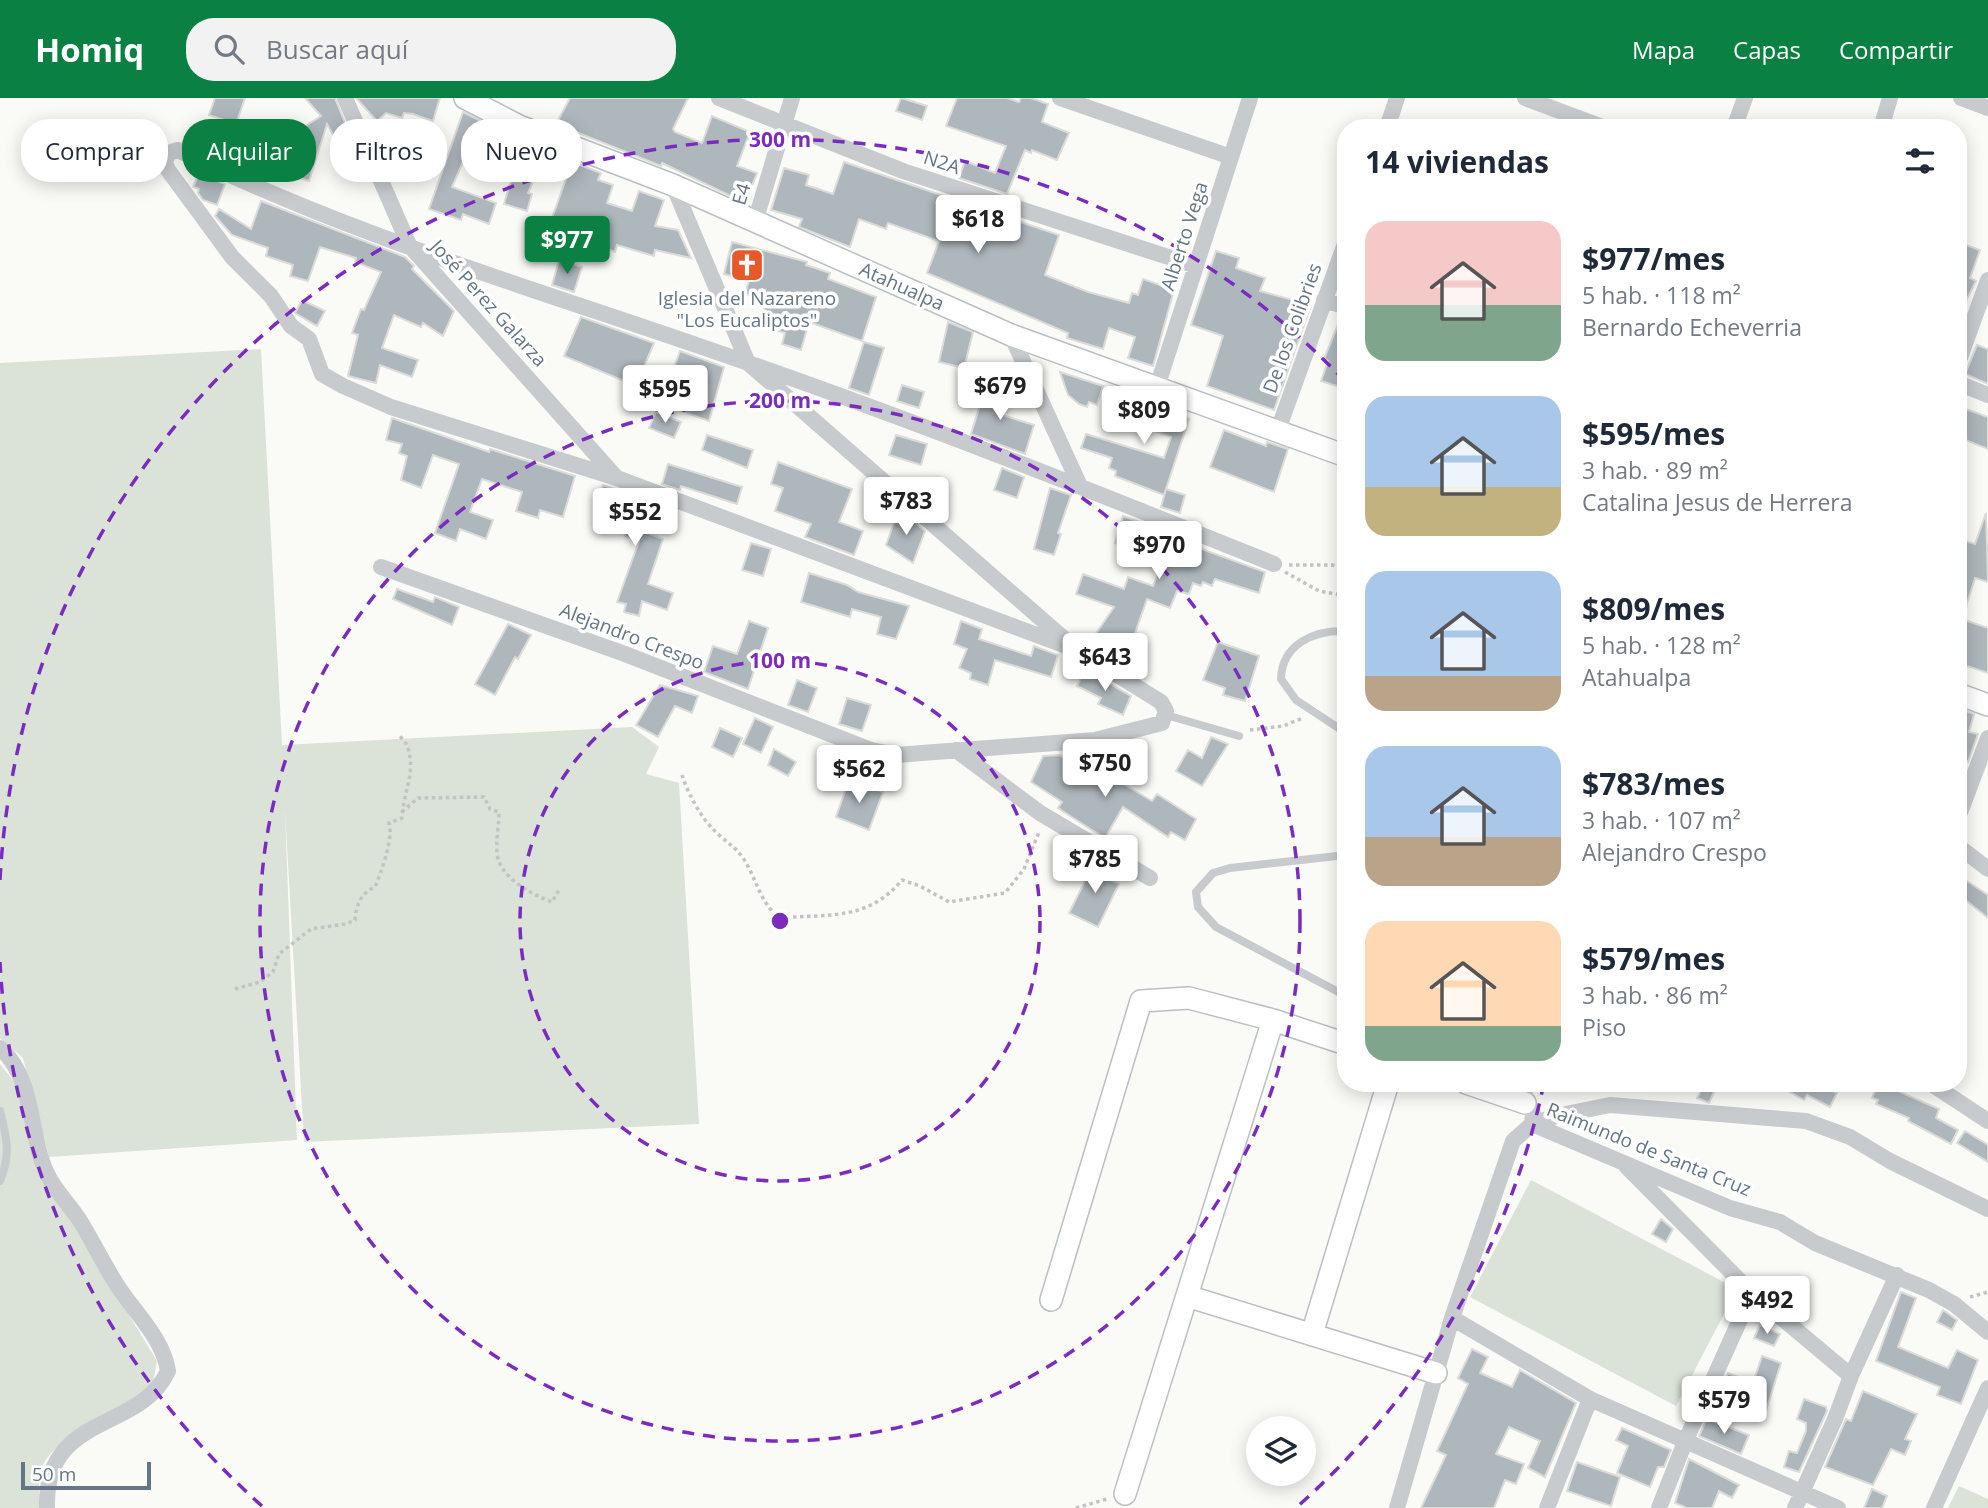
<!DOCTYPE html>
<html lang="es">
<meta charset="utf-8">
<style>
:root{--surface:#fff;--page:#f2f2f3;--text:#1f2937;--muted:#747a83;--accent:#0b8043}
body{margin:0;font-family:"Open Sans",sans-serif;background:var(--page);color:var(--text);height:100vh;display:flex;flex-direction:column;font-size:26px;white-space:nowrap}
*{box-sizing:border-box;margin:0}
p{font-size:23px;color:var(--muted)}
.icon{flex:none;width:38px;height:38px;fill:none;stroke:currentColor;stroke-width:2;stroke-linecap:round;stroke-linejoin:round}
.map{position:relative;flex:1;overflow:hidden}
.panel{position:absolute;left:1337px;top:21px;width:630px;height:973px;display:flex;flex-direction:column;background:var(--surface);border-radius:28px;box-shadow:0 4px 18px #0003}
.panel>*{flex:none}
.hud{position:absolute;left:21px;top:21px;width:665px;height:63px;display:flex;gap:14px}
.tools{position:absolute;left:1246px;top:1318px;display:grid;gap:14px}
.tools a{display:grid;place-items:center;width:70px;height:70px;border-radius:50%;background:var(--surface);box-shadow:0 4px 18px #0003;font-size:35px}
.scale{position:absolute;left:21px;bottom:18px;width:130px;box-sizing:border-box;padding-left:7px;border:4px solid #647583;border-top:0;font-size:19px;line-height:24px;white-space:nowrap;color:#647583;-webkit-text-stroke:5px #fff;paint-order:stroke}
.price{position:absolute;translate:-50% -60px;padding:0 16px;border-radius:7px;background:#fff;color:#222;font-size:23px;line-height:46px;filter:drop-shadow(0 2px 4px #0008)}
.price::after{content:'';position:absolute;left:50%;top:42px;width:21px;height:16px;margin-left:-10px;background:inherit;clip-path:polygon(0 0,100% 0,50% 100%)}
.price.current{background:var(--accent);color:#fff}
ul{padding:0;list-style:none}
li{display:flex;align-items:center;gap:21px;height:175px;padding:0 28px}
li span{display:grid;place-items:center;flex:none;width:196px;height:140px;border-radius:21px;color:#555}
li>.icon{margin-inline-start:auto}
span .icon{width:84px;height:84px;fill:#fffc;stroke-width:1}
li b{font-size:30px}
h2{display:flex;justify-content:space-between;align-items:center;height:84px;padding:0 28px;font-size:30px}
.pill{padding:0 24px;border-radius:28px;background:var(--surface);box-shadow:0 4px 18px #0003;font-size:24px;line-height:63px}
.pill.current{background:var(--accent);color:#fff}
header{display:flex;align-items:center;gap:42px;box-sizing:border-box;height:98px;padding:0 35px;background:var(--accent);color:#fff}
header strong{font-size:33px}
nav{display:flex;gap:38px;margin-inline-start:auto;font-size:24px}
.search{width:490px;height:63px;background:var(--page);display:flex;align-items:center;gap:18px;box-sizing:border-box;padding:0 24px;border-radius:28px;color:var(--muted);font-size:26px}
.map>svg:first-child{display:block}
</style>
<header>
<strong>Homiq</strong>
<div class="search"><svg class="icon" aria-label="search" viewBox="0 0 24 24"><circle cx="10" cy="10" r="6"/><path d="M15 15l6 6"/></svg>Buscar aquí</div>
<nav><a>Mapa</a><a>Capas</a><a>Compartir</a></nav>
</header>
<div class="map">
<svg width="1988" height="1410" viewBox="0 0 1988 1410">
<rect width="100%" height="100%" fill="#fafaf7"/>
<path fill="#dbe2d8" d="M261,251L282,647L632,629L659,649L646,676L679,685L699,1026L304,1044L285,712L297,1042L49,1059L23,960L0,940V265Z
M0,966L18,989L45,1088L68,1117L157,1263L153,1285L145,1294C116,1311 58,1336 43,1367C37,1380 39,1396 40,1410H0Z
M1531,1082L1737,1191L1676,1308L1470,1199Z
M1959,1388L1988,1401V1410H1948Z"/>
<path fill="#aeb7bc" stroke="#dbdcd9" stroke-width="2" d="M215,0H245L236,26L209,17Z
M305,0H335L349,35L336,42L327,26L309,83L286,76L299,32L321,18Z
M356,0H440L433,23L413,16L404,15L402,20L386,15L377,23Z
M570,0H688L673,31L675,34L702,45L712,18L750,34L737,68L757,75L745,105L662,65L661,68L556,26Z
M901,0L927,8L922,22L896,13Z
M957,0H1007L1019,4L1021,0H1031L1048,6L1042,24L1069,35L1057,62L1032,52L1031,55L1025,52L1007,96L959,80L965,63L995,75L1006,48L946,28Z
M463,14L481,23L452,89L496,105L489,126L463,116L461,122L429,111Z
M527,47L545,55L528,95L532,96L527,113L504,106L513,75Z
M572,64L601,75L598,82L613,87L607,105L632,113L639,93L664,102L655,128L678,132L691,160L655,152L654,158L617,147L615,154L586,142L589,136L551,123Z
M844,64L1059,137L1045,177L1088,194L1129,205L1132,195L1138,197L1143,181L1174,192L1153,268L1128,260L1135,239L1109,230L1103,251L1067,240L1068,235L927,175L939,143L888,125L886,131L859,121L850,149L799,129L802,121L771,112L784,70L809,77L806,87L833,96Z
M199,75L225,86L217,107L203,102L198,95L199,91L193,89Z
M261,103L405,159L414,168L412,171L454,213L443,238L423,225L421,229L394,217L382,250L418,262L412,279L380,267L376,285L348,278L358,237L352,235L361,211L364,212L381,174L355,164L356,160L320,149L308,183L290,178L293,167L266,158L268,150L232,137L215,118L219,111L251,131Z
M732,144L807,164L806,167L830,175L828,181L876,199L862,243L809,224L801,252L782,246L785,235L759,227L766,203L745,196L749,183L724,176Z
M1958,144L1980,152L1970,180L1976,183L1958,219Z
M1216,153L1239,160L1236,170L1265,180L1260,193L1311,207L1274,312L1207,288L1223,238L1191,227Z
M559,162L582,169L574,194L552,187Z
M302,202L325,213L317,228L295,215Z
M581,219L654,245L636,288L564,258Z
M1341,219H1346V291L1321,283L1328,263L1324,261Z
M948,224L973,234L964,270L939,264Z
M864,244L884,250L869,297L849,290Z
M1977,247L1988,251V286L1965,276Z
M680,253L724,269L709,323L675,311L686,282L671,278Z
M1060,274L1103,288L1097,307L1089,304L1087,309L1079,306L1068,297Z
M987,284L1008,290L999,316L1034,327L1025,356L971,336Z
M902,287L924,294L919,310L897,303Z
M1129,298L1176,313L1189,321L1164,397L1115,378L1116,373L1109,370L1112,360L1081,350L1086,336L1164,360L1171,339L1122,321Z
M1958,308L1988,319V351L1958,339Z
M656,314L681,324L674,340L649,330Z
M392,320L489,354L490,351L575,378L563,419L540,412L538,420L516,413L522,394L482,381L470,414L493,422L486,441L460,431L456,443L435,435L459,366L433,357L421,390L401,382L407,358L399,355L402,346L386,342Z
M1224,332L1266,348L1267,344L1288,351L1274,394L1210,369Z
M707,337L753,352L747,370L702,352Z
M896,337L927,346L921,367L889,357Z
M778,364L852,391L839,424L863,433L854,457L805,439L811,426L775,413L783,390L771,386Z
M668,366L742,389L737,406L681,388L680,392L662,386Z
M1002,370L1024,379L1017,400L994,392Z
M603,387L656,407L647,435L663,441L648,486L673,495L667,512L642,503L639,518L624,514L626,506L617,504L639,443L625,438L628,430L595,418Z
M1050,390L1071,397L1058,435L1061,436L1054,457L1034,451Z
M1166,391L1185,397L1180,415L1161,409Z
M899,411L925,433L913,465L886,447Z
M1986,415L1988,484L1975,480L1962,521L1988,530V575L1958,565V441L1975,446Z
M1123,418L1145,426L1144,430L1265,474L1259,495L1215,481L1212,488L1203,484L1201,488L1193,485L1189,496L1177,493L1170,510L1147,501L1134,538L1120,559L1093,540L1114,509L1076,496L1083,476L1124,491L1128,479L1153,488L1164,459L1115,445Z
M751,445L771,451L763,478L742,472Z
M809,475L847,487L858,494L909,508L896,541L877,536L881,519L852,511L850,519L801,504Z
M397,491L433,504L435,499L459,509L452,527L393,501Z
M749,523L768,530L748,591L704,574L713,548L737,556Z
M961,523L982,531L979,541L1031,558L1034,548L1058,557L1051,579L995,562L988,587L970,581L971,575L959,570L967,551L954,546Z
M508,526L531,537L518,561L515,559L495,597L475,586Z
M1218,544L1259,558L1245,603L1223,597L1225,590L1203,582Z
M1085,572L1131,598L1123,617L1098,606L1101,600L1077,588Z
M797,582L817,590L808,614L788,607Z
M660,587L698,598L692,615L675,608L658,639L636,627Z
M847,600L871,607L862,633L839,626Z
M1958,610L1974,616L1969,634L1978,636L1968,664L1958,661Z
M755,620L773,629L761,655L743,646Z
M720,630L742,640L733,659L712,649Z
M1211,639L1228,646L1202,688L1176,673L1188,652L1202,660Z
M833,648L853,659L838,684L819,672Z
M774,651L796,664L788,678L768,667Z
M1059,657L1085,671L1088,665L1152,703L1157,696L1196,721L1185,742L1171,734L1168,739L1123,709L1105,740L1084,727L1058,710L1062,704L1031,684L1043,658Z
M849,682L883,694L869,732L836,719Z
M1095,763L1114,773L1109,781L1119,786L1098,829L1069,815Z
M1958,777L1988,797V820L1958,796Z
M1774,985H1818L1837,995L1830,1009L1807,997L1804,1002Z
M1878,985H1904L1900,994L1939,1011L1936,1020L1958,1032L1951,1046L1908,1023L1909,1020L1876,1006L1878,1002L1872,1000Z
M1703,988L1714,994L1709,1005L1697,1000Z
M1965,1033L1988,1047V1064L1957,1045Z
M1661,1121L1673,1131L1666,1144L1652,1136Z
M1901,1194L1916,1200L1898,1249L1948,1270L1957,1252L1978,1262L1961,1306L1937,1297L1940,1289L1876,1263Z
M1943,1212L1957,1222L1952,1232L1937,1224Z
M1760,1227L1780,1236L1774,1248L1754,1240Z
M1472,1251L1488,1259L1480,1275L1512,1289L1520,1272L1576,1305L1545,1379L1528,1370L1540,1343L1509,1329L1496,1356L1524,1366L1516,1386L1505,1382L1494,1410H1421L1446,1357L1437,1353L1468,1286L1458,1280Z
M1762,1258L1781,1265L1765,1316L1717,1297L1728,1275L1753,1285Z
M1863,1293L1917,1316L1905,1341L1911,1343L1905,1357L1891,1351L1873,1387L1825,1369L1846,1321L1851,1323Z
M1804,1301L1826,1309L1827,1313L1799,1374L1784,1369L1789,1353L1797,1355L1806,1333V1325L1797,1321Z
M1707,1321L1749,1337L1741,1356L1699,1338Z
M1622,1330L1671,1352L1664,1369H1658L1650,1389L1617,1375L1628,1348L1616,1342Z
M1689,1361L1739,1387L1732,1400L1719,1393L1712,1410H1687L1675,1405Z
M1577,1364L1620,1379L1611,1408L1567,1393Z
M1872,1391L1887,1398L1882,1410H1864Z"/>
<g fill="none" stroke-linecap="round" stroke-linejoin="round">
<g stroke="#b9bfc3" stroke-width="24">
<path id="secondary" d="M465,0L519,28L673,87L1011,237L1346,358
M1958,596L1988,607
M1466,985L1525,1005
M1187,1198L1436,1275
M1051,1202L1141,903L1189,900L1273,922L1346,946
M1312,1236L1388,985
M1125,1396L1273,922"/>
</g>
<path stroke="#c1c3c5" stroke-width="3.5" stroke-dasharray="3.5 3.5" stroke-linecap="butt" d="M1289,467H1332L1346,471
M1285,474L1319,493L1346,498
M1250,632L1283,628L1303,620
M682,677C689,698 702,722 719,737C728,745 736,750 743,760C757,781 759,803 779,820C828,816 868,823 902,782L920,788L949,804L1005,795L1024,771L1039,734
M402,714L418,700L484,699L490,711L499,714C499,728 496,741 497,754C498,779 531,796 552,804L560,790
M235,891L260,884L273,874L279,856L311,831L346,826L355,822C356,807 361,795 375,789C381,775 394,739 389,725L402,720C403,694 416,676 408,650C407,645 402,642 399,636
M1970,1199L1988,1194
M1076,1410L1107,1401"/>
<path stroke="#c7cbce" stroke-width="8" d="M1346,533C1314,532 1282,546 1281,581L1296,602L1346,635
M1166,617L1239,638
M1346,757L1230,770L1213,775L1196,794L1198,809L1216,829L1346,898
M0,1013C7,1040 11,1057 0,1083"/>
<path stroke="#c7cbce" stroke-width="16" d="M345,0L409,147L615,378
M719,0L903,73L1196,168
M1060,0L1231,59
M1525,0L1605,30
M1961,0L1988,10
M1387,30L1397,0
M1734,30L1745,0
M1881,30L1890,0
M755,124L792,0
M1324,202L1346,209
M1011,237L1080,388
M1958,265L1988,182
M1958,285L1988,297
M1157,289L1250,0
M1278,332L1346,143
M381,469L625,556L871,652L897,657L922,655L1095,642L1162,625L1166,613L1161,604L1077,552L748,265L673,87
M1077,552L617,380L391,309L343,288L322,276L309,241L291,228L271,198L232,159L168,72L165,65L168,55L178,52C344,135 526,188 702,249C895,315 1085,390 1274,466
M956,652L1040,715L1150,780
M1961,712L1988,640
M1958,748L1988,771
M0,950C38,983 27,1044 51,1083C60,1098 73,1111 82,1126C94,1146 104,1167 117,1187C134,1214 163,1240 168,1273C140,1335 44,1314 47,1410
M1930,985L1988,1023
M1626,1068L1752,1195L1851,1278L1835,1321L1795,1410
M1988,1111L1890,1063L1850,1039L1806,1023L1610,1007L1556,1018L1532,1026L1730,1110L1780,1124L1815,1145L1929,1192L1954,1206L1988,1234
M1452,1220L1590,1301L1838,1410
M1851,1278L1897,1177
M1397,1410L1452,1220L1513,1043L1532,1026L1533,1015L1525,1005L1524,985
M1547,1410L1590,1301
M1659,1410L1685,1344L1752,1195
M1934,1410L1988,1290"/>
<use href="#secondary" stroke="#fff" stroke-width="21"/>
</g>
<g fill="none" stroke="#7b2cbf" stroke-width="3.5" stroke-dasharray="12 9">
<circle cx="780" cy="823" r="260"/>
<circle cx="780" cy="823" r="520"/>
<path d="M1544 985A781 781 0 0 1 1298 1408M262 1408A781 781 0 0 1 0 864M0 782A781 781 0 0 1 1342 280"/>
</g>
<defs>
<g id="church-square" transform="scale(1.75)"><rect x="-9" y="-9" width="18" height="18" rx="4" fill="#e6592b" stroke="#fff"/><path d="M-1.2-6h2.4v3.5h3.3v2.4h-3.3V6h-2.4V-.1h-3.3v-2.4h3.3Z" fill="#fff"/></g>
</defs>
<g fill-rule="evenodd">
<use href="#church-square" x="747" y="167"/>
</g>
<g text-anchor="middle" stroke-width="7" stroke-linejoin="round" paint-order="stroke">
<g font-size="19" fill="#647583" stroke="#fff">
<text transform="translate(942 64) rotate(18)" y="7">N2A</text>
<text transform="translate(741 96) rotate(-74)" y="7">E4</text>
<text transform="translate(1184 138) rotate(-72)" y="7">Alberto Vega</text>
<text transform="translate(902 188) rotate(24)" y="7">Atahualpa</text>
<text transform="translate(489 205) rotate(48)" y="7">José Perez Galarza</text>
<text transform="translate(1292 230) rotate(-70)" y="7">De los Colibries</text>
<text transform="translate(632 538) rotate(21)" y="7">Alejandro Crespo</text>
<text transform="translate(1649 1051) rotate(22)" y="7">Raimundo de Santa Cruz</text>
</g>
<g font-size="19" fill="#647583" stroke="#fff">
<text x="747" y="207">Iglesia del Nazareno<tspan x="747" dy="22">"Los Eucaliptos"</tspan></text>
</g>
</g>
<circle cx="780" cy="823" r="10" fill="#7b2cbf" stroke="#fff" stroke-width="3.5"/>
<g font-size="21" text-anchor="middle" font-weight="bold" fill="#7b2cbf" stroke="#fff" stroke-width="7" stroke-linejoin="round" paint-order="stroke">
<text x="780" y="49">300 m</text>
<text x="780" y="310">200 m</text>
<text x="780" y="570">100 m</text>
</g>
</svg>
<div class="tools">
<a><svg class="icon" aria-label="layers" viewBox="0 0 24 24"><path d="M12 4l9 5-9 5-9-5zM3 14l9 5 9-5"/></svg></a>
</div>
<div class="scale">50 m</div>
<b class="price" style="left:978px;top:157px">$618</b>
<b class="price current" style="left:567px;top:178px">$977</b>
<b class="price" style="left:1000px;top:324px">$679</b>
<b class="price" style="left:665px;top:327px">$595</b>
<b class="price" style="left:1144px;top:348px">$809</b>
<b class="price" style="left:906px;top:439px">$783</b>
<b class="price" style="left:635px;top:450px">$552</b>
<b class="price" style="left:1159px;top:483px">$970</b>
<b class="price" style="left:1105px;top:595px">$643</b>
<b class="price" style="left:1105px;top:701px">$750</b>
<b class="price" style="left:859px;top:707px">$562</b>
<b class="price" style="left:1095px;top:797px">$785</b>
<b class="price" style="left:1767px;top:1238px">$492</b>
<b class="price" style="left:1724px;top:1338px">$579</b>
<div class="hud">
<a class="pill">Comprar</a>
<a class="pill current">Alquilar</a>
<a class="pill">Filtros</a>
<a class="pill">Nuevo</a>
</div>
<section class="panel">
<h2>14 viviendas<svg class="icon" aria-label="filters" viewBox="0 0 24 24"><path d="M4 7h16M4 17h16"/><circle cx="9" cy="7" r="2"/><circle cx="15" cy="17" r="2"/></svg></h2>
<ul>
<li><span style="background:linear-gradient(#f6c9c9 60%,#7fa58c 0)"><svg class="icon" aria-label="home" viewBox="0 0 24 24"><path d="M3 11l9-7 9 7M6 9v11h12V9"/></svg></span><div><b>$977/mes</b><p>5 hab. · 118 m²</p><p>Bernardo Echeverria</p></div></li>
<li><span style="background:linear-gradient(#a9c7e8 65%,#c2b280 0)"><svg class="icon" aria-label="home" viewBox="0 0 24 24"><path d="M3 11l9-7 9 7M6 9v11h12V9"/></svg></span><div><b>$595/mes</b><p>3 hab. · 89 m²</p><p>Catalina Jesus de Herrera</p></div></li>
<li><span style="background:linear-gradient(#a9c7e8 75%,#b9a48a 0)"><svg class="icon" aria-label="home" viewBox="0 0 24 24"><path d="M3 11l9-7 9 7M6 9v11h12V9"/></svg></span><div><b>$809/mes</b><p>5 hab. · 128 m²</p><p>Atahualpa</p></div></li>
<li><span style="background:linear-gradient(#a9c7e8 65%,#b9a48a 0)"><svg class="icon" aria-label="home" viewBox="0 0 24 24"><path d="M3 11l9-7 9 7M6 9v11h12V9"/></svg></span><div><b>$783/mes</b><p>3 hab. · 107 m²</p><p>Alejandro Crespo</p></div></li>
<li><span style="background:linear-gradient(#ffd9b3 75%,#7fa58c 0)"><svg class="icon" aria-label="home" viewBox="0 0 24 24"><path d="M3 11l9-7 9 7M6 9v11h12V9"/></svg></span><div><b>$579/mes</b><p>3 hab. · 86 m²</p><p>Piso</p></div></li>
</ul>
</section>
</div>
